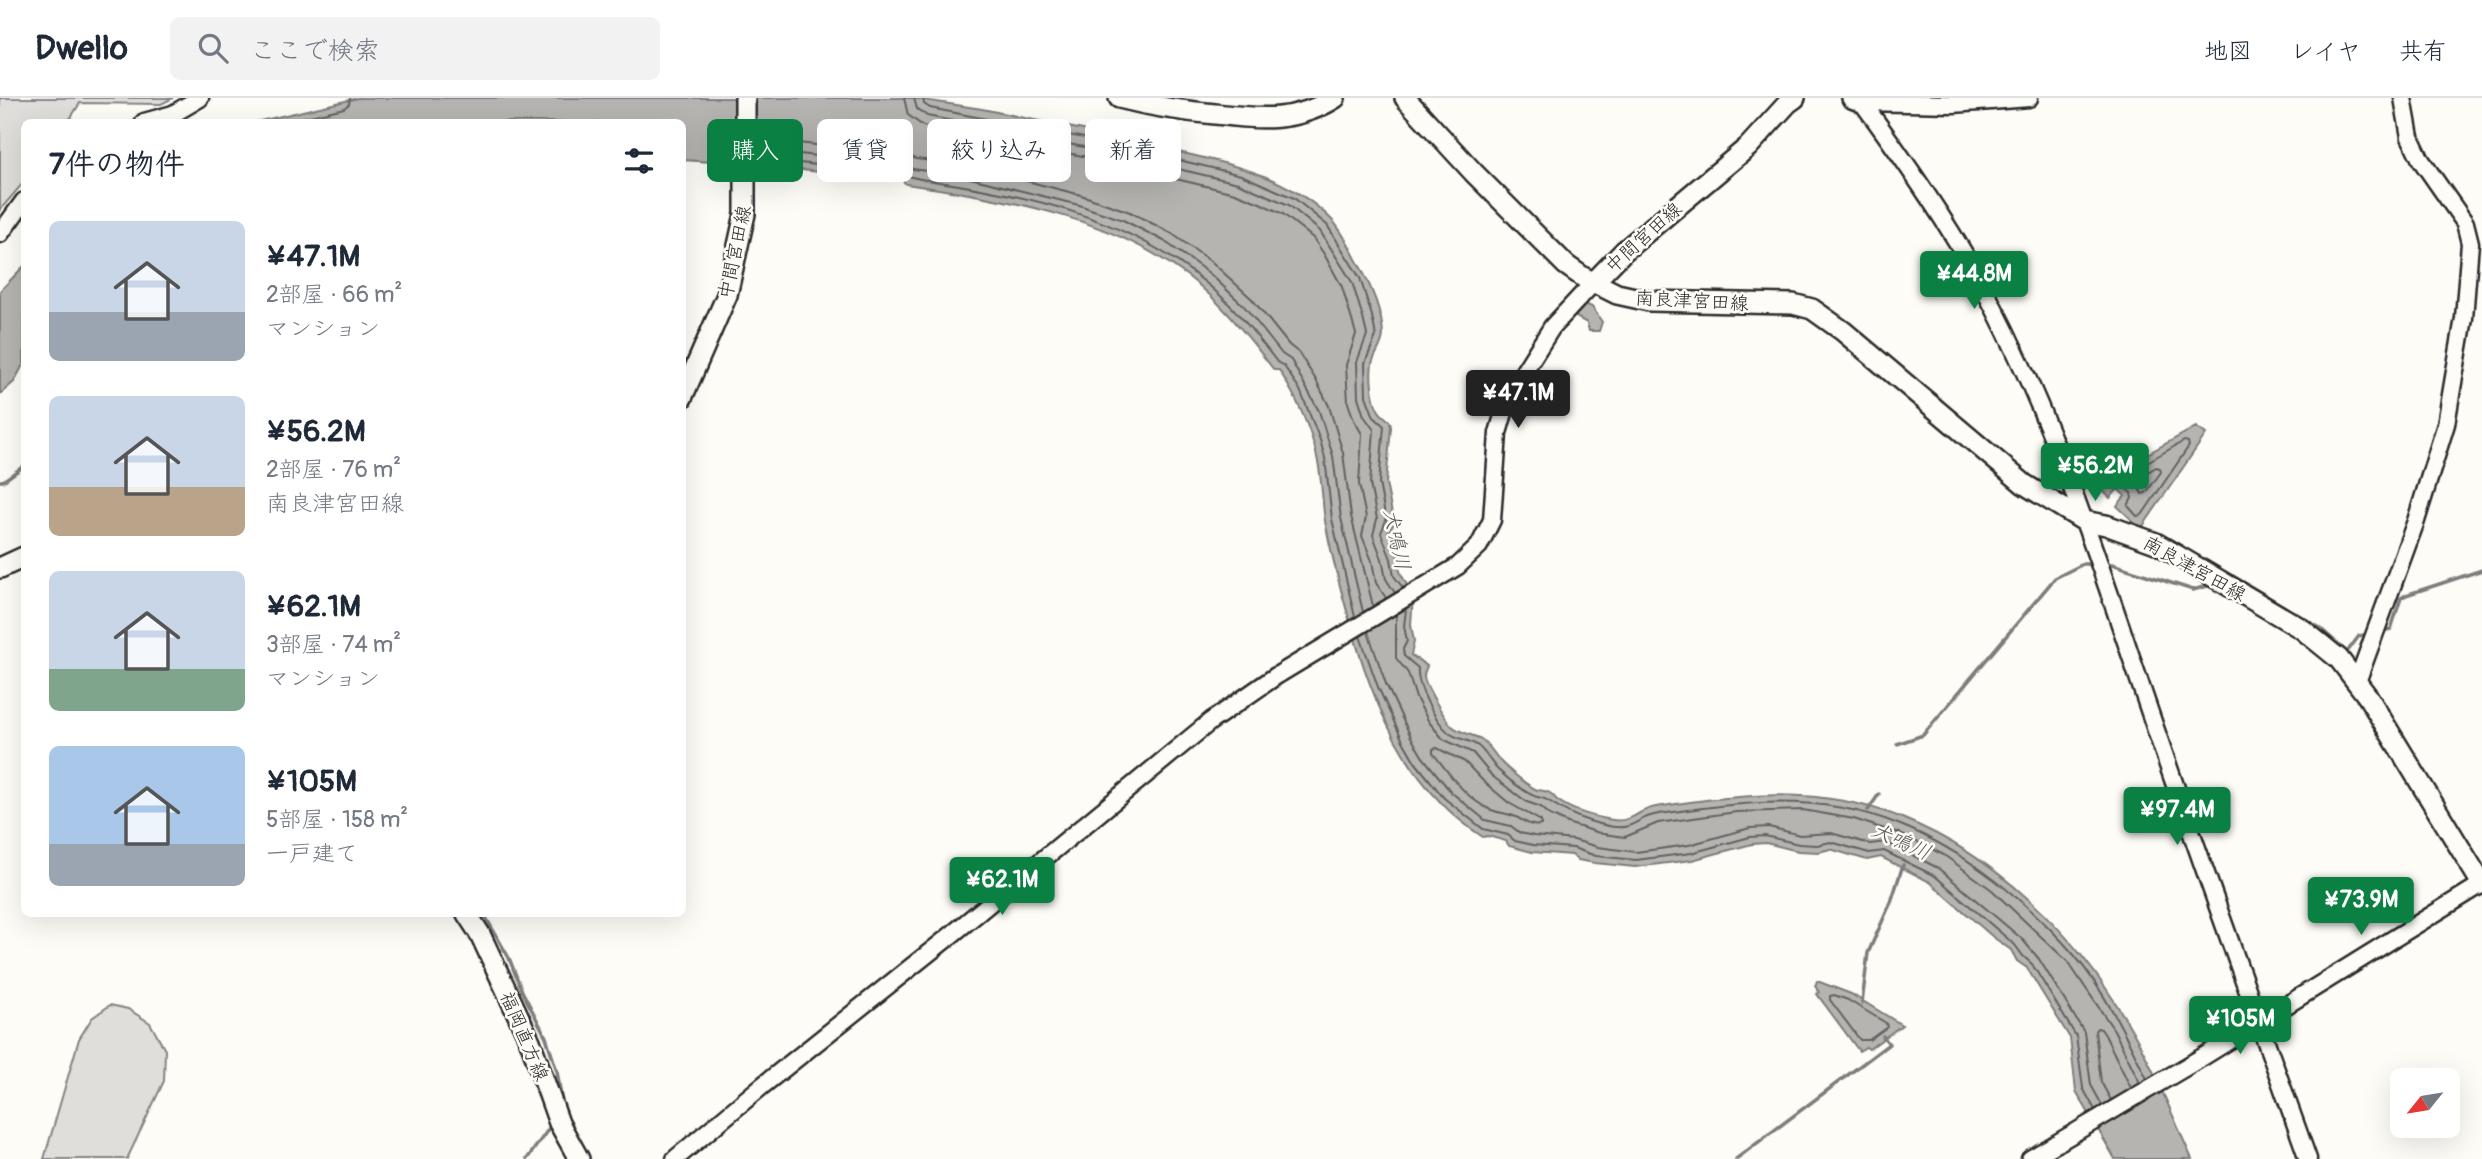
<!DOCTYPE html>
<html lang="ja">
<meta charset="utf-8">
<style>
:root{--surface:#fff;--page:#f2f2f3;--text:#1f2937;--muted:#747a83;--line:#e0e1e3;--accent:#0b8043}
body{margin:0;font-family:Pangolin,"Klee One",sans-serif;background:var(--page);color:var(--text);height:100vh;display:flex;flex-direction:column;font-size:26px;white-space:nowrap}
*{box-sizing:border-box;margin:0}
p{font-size:23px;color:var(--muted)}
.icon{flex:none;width:38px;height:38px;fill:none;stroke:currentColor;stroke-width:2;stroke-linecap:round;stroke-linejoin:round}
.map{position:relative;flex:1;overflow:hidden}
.side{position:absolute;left:21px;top:21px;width:665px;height:798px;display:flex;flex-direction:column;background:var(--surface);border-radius:10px;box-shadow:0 7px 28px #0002}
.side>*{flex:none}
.guide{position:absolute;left:707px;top:21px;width:665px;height:63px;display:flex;gap:14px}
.needle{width:46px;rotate:240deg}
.tools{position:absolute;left:2390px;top:970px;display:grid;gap:14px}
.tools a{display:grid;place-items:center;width:70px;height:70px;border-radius:10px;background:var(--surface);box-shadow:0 7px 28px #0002;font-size:35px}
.price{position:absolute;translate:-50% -60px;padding:0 16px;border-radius:7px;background:var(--accent);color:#fff;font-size:23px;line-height:46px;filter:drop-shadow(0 2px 4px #0008)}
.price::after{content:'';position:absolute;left:50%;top:42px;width:21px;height:16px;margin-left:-10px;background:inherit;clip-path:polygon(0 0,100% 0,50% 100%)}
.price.active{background:#222;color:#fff}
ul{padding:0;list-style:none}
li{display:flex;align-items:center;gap:21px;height:175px;padding:0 28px}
li span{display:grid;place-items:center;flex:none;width:196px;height:140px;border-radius:10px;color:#555}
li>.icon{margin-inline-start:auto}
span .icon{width:84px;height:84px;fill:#fffc;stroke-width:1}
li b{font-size:30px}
h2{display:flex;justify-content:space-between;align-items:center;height:84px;padding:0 28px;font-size:30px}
.tag{padding:0 24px;border-radius:10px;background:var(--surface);box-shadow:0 7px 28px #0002;font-size:24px;line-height:63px}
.tag.active{background:var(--accent);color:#fff}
header{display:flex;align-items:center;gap:42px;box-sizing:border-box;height:98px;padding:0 35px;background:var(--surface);border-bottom:2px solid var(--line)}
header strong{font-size:33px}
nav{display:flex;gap:38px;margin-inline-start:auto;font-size:24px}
.search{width:490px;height:63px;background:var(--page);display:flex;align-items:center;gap:18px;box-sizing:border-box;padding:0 24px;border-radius:10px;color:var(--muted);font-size:26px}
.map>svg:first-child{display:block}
</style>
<header>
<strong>Dwello</strong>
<div class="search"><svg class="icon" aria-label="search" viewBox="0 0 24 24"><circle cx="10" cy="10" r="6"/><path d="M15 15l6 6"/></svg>ここで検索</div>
<nav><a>地図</a><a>レイヤ</a><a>共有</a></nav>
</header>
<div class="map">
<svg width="2482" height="1061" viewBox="0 0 2482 1061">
<rect width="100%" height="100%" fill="#fdfcf7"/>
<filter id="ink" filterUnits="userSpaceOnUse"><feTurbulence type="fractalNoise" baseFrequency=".0143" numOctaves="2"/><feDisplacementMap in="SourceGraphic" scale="14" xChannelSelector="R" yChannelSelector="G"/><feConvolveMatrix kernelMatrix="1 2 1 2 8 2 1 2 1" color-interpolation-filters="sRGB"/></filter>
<g filter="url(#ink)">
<path fill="#dfdeda" stroke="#858482" stroke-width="2" d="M0,0H173L161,6L80,5L68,24H24V84L0,112Z
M110,907L128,911L150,925L165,952L164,983L127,1061H44L79,941L92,920Z"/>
<path fill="#b5b4b1" stroke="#7e7d7b" stroke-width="2" d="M358,0H911L982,11L1112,38L1118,37L1120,32L1129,35L1130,43C1198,60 1279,68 1331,121C1342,132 1349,148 1356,161C1368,182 1382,211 1383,236C1383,248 1374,256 1372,266C1370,278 1372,303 1379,313C1381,317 1387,320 1390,324L1391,329L1386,385L1394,426L1388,434L1399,461L1398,467L1401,476L1413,498L1411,527L1414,543L1411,557L1427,568C1426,571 1424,574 1424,578C1424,586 1445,621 1452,628C1460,635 1471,636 1481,641C1490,646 1496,661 1505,668C1514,676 1524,685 1535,691C1539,693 1545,692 1550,695C1553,697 1555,700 1557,702C1571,712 1591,718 1607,721C1634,727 1635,712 1656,709C1738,696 1823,687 1902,720C1996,758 2075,835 2126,922C2152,965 2171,1015 2192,1061H2115L2076,993L2070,940L2027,870L2017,863L2011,852L1993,839L1930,784L1881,759L1867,762L1830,751L1819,754L1798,753L1766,745L1752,746L1692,762L1635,769L1595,765L1578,762L1572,757L1532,754L1509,748L1506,743L1488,738L1483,739C1405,689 1371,602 1348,517C1339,486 1331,455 1325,423C1322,402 1322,380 1317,359C1310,327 1296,299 1279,272H1274C1251,242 1228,213 1200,188C1120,120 1007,101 906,86L902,82L873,75L863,79L758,67L683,62L682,24H256Z
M24,168V265L14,284L0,296V193Z
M1585,206L1592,209L1602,224L1599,233H1589L1587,225L1576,219L1579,211Z
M2196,329L2206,336L2141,431L2132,426L2131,421L2117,408L2125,398L2118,391L2110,400L2095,385Z
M1817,883L1851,896L1902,927L1869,951L1866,949L1859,953L1817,896L1819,894L1815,888Z"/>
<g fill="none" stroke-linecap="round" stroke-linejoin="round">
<path stroke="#626261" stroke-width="2" d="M904,0L908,17L923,28L1115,64L1125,69L1235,95L1260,105L1283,116L1302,131L1313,140L1324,156L1342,189L1356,236L1346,267L1348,305L1354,322L1362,336L1359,386L1366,419L1362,438L1372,463L1376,485L1386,500
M914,0L917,11L927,18L1109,54L1118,53L1127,59L1238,85L1289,107L1320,133L1352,184L1363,220L1367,237L1357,264L1358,299L1364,318L1374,332L1370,386L1377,421L1373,437L1382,461L1386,481L1395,495
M923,0L924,6L930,10L1110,45L1121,43L1129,50L1241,77L1294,100L1327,127L1360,180L1372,218L1376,238L1365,265L1366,298L1374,319L1384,328L1379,385L1386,422L1381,435L1391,461L1394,478L1403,490
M285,24L344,10L349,6L350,0
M756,40L858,52L878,49L917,61L968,68L1081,97L1130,114L1171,135L1213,165L1252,201L1289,247L1299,255L1316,282L1329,308L1343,355L1351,418L1373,508
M756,51L860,63L877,60L913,71L966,79L1079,107L1123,122L1164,143L1209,175L1244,208L1282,256L1291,262L1319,313L1333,358L1341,420L1363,514
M756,60L861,72C880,66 894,75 912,79C919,81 926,82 933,83C1028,97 1126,120 1201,181C1231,204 1254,234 1277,264L1284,268L1300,292L1320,342L1325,360L1332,421L1355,519
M2184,343L2188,344L2189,348L2142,417L2137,418L2128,408L2132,400L2131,395L2119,384V380Z
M2156,369L2160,370L2161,374L2146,395L2142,396L2135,382Z
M1406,511L1404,528L1407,543L1403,551L1404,558L1418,570C1416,587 1435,623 1449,635C1457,641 1470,642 1478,648C1485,653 1491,665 1498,672C1508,681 1520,691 1532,697C1537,700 1542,699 1547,702C1566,714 1581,722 1604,727C1636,735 1634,719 1659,716C1741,704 1819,694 1898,726C1964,752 2029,804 2075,858C2106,895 2126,938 2147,981
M1396,516V560L1408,575L1416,600L1429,624L1443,641L1473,655L1492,678L1527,704L1541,709L1550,717L1570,726L1603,736L1625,739L1658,725L1736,714L1803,712L1854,721L1878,729L1896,734L1944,757L1992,792L2068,864L2114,932L2140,985
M1368,534L1386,586L1411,639L1422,658L1451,694L1485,722L1511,728L1520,735L1534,738L1574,742L1598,749L1636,754L1689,747L1750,730L1769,729L1800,737L1831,735L1870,746L1886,744L1938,770L2022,841L2039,861L2084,934L2091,987L2102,1007
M1360,538L1378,589L1403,643L1415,664L1444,700L1483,731L1508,737L1515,743L1533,747L1573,750L1596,758L1636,762L1691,755L1750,739L1765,738L1799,746L1817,747L1831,744L1869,755L1884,753L1935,778L2015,847L2023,858L2032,866L2076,938L2083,990L2095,1012
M1437,650L1465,664L1484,684L1509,705L1541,723V727C1530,729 1525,723 1516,719C1507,715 1497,715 1489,711C1465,700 1448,674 1433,655V651Z
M1834,897L1848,902L1886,925L1887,929L1869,942H1860L1830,902V898Z
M2111,1002L2101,984L2095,933L2097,930L2101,931L2105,937L2131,990"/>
<path stroke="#7e7d7b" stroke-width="3.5" d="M0,383H3L24,368
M2105,466H2112L2193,492L2211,487
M2228,480L2233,478L2320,530L2347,554L2359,538L2368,536
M2382,533L2391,531L2401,500L2406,497L2482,472
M1897,646L1923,637L2055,480L2083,466H2094
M1868,712L1879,696
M484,816L509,860L522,893L546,939L557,973L563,1012
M1862,905L1868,855L1891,804L1903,767
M527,1061L552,1026
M1736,1061L1889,946L1883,938"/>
<g stroke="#2b2b2b" stroke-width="21">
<path id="minor" d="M1862,4C1903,60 1943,117 1977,178C2057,323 2105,485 2159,641C2207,781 2258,921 2308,1061
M1862,4L1953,6L2029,0
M144,24L173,16L200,0
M0,136L24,103
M2357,584L2416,423L2446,326L2464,220L2470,145L2465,125L2421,62L2410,39L2403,0
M675,1061L762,988L950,838L1211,623L1276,578L1458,468L1479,448L1492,422L1498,335L1505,311L1516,286L1552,229L1594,184
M2030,1061L2201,960L2482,786"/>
</g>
<g stroke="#2b2b2b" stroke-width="24">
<path id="major" d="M1119,0C1150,8 1182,13 1215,16C1260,21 1295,25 1335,0
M1405,0L1474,75L1566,167L1583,179L1617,196L1649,203L1793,206L1812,211L1843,233L2024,386L2084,423L2106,427L2156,445L2302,531L2339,561L2368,599L2482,786
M1852,0L1862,4
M1594,184L1624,153L1748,49L1788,5L1795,0
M682,300L727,197L745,116V0
M0,470L24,459
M467,816L480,836L530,943L559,1025L579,1061"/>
</g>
<use href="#minor" stroke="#fdfcf7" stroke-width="16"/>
<use href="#major" stroke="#fdfcf7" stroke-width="19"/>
</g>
</g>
<g text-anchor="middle" stroke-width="5" stroke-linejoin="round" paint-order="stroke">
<g font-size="19" fill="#2b2b2b" stroke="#fdfcf7">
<text transform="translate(1643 139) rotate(-42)" y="7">中間宮田線</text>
<text transform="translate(734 154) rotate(-78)" y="7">中間宮田線</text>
<text transform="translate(1692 202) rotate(3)" y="7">南良津宮田線</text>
<text transform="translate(2195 470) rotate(29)" y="7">南良津宮田線</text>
<text transform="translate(525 938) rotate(67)" y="7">福岡直方線</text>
</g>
<g font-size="21" font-style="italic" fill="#5b5b5a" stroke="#fdfcf7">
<text transform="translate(1397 441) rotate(78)" y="7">犬鳴川</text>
<text transform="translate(1901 743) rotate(24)" y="7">犬鳴川</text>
</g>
</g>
</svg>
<div class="tools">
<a><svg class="needle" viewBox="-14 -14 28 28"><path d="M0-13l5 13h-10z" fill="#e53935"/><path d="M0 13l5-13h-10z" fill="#747a83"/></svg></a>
</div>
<b class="price" style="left:1974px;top:213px">¥44.8M</b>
<b class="price active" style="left:1518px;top:332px">¥47.1M</b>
<b class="price" style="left:2095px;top:405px">¥56.2M</b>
<b class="price" style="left:2177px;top:749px">¥97.4M</b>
<b class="price" style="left:1002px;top:819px">¥62.1M</b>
<b class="price" style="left:2361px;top:839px">¥73.9M</b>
<b class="price" style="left:2240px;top:958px">¥105M</b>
<div class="guide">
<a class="tag active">購入</a>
<a class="tag">賃貸</a>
<a class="tag">絞り込み</a>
<a class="tag">新着</a>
</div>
<section class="side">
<h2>7件の物件<svg class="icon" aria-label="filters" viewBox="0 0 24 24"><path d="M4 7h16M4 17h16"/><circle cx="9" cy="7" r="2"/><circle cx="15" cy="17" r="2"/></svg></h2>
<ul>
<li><span style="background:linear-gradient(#c9d6e8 65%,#9aa5b1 0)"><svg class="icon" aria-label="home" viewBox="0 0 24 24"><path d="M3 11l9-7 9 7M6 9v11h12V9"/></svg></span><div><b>¥47.1M</b><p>2部屋 · 66 m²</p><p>マンション</p></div></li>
<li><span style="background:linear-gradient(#c9d6e8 65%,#b9a48a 0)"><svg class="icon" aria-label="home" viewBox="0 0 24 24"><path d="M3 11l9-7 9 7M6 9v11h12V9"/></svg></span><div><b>¥56.2M</b><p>2部屋 · 76 m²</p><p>南良津宮田線</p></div></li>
<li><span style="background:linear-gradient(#c9d6e8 70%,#7fa58c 0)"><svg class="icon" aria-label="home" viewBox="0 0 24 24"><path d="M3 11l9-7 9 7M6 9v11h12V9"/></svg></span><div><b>¥62.1M</b><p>3部屋 · 74 m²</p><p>マンション</p></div></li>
<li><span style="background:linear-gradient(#a9c7e8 70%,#9aa5b1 0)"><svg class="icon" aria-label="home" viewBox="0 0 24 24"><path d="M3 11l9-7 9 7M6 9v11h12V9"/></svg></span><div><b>¥105M</b><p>5部屋 · 158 m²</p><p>一戸建て</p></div></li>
</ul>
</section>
</div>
